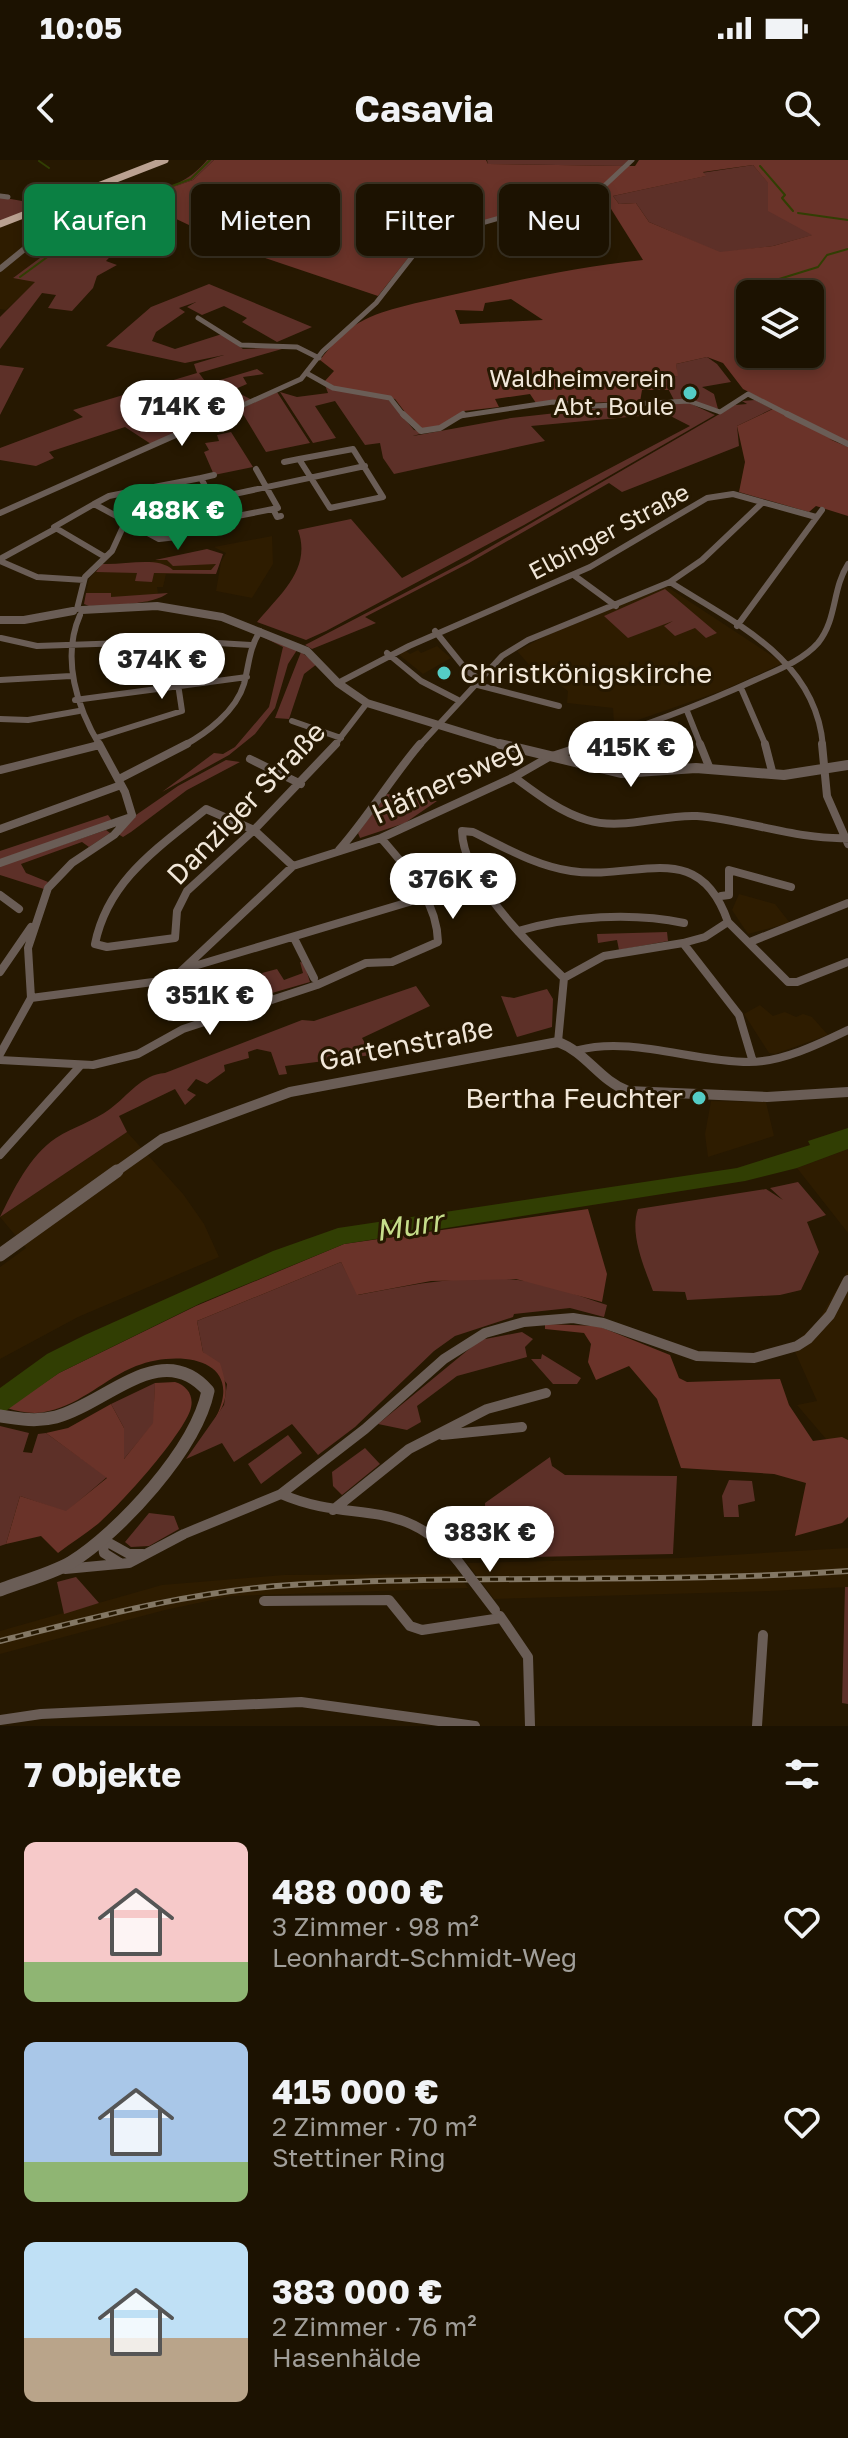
<!DOCTYPE html>
<html lang="de">
<meta charset="utf-8">
<style>
:root{--surface:#1c1201;--page:#251b0b;--text:#f1f3f6;--muted:#a09e99;--line:#3a3223;--accent:#0b8043}
body{margin:0;font-family:"Golos Text",sans-serif;background:var(--page);color:var(--text);height:100vh;display:flex;flex-direction:column;font-size:30px;white-space:nowrap}
*{box-sizing:border-box;margin:0}
p{font-size:26px;color:var(--muted)}
.icon{flex:none;width:44px;height:44px;fill:none;stroke:currentColor;stroke-width:2;stroke-linecap:round;stroke-linejoin:round}
.map{position:relative;height:1566px;overflow:hidden}
.details{display:flex;flex-direction:column;background:var(--surface);flex:1}
.details>*{flex:none}
.top-card{position:absolute;left:24px;top:24px;width:800px;height:72px;display:flex;gap:16px}
.fabs{position:absolute;left:736px;top:120px;display:grid;gap:16px}
.fabs a{display:grid;place-items:center;width:88px;height:88px;border-radius:12px;background:var(--surface);box-shadow:0 4px 12px #0003,0 0 0 2px var(--line);font-size:40px}
.price{position:absolute;translate:-50% -68px;padding:0 18px;border-radius:28px;background:#fff;color:#222;font-size:26px;line-height:52px;filter:drop-shadow(0 2px 4px #0008)}
.price::after{content:'';position:absolute;left:50%;top:48px;width:24px;height:18px;margin-left:-12px;background:inherit;clip-path:polygon(0 0,100% 0,50% 100%)}
.price.selected{background:var(--accent);color:#fff}
ul{padding:0;list-style:none}
li{display:flex;align-items:center;gap:24px;height:200px;padding:0 24px}
li span{display:grid;place-items:center;flex:none;width:224px;height:160px;border-radius:12px;color:#555}
li>.icon{margin-inline-start:auto}
span .icon{width:96px;height:96px;fill:#fffc;stroke-width:1}
li b{font-size:34px}
h2{display:flex;justify-content:space-between;align-items:center;height:96px;padding:0 24px;font-size:34px}
.chip{padding:0 28px;border-radius:12px;background:var(--surface);box-shadow:0 4px 12px #0003,0 0 0 2px var(--line);font-size:28px;line-height:72px}
.chip.selected{background:var(--accent);color:#fff}
.status{display:flex;justify-content:space-between;align-items:center;height:56px;padding:0 40px;background:var(--surface);direction:ltr}
.status svg{height:22px;fill:currentColor}
header{display:flex;justify-content:space-between;align-items:center;height:104px;padding:0 24px;background:var(--surface);font-size:36px;font-weight:700}
.map>svg:first-child{display:block}
</style>
<div class="status"><b>10:05</b><svg viewBox="0 0 49 12"><path d="M0 12V9h3v3zM5 12V6h3v6zM10 12V3h3v9zM15 12V0h3v12zM26 1h20v11H26zM47 4h2v5h-2z"/></svg></div>
<header><svg class="icon" aria-label="back" viewBox="0 0 24 24"><path d="M15 5l-7 7 7 7"/></svg>Casavia<svg class="icon" aria-label="search" viewBox="0 0 24 24"><circle cx="10" cy="10" r="6"/><path d="M15 15l6 6"/></svg></header>
<div class="map">
<svg width="848" height="1566" viewBox="0 0 848 1566">
<rect width="100%" height="100%" fill="#261801"/>
<path fill="#2e1c00" d="M97,41L114,47L14,117L36,122L6,150L0,149V67L21,59L48,64L73,47L83,48Z
M272,376L273,404L252,438L216,431L221,402L226,393L214,387Z
M167,398L220,400L216,414H166L163,427H157L158,433L148,442L84,444L89,419L100,406H134Z
M666,426L783,503L724,530L618,567L614,565L613,548L567,543L568,531L544,514L538,515L517,491L549,474Z
M437,486L451,498L423,514L398,494L405,490L410,494L418,490L421,493Z
M739,734L775,744L790,763L748,774L732,750Z
M760,845L773,856L785,852L796,857L803,854L812,857L828,875L775,894L769,893L744,854Z
M711,941L766,942L774,976L708,997L705,974Z
M127,972L183,1034L204,1064L219,1097L78,1157L0,1199V1107L26,1088L0,1057Z
M848,989V1073L797,1008Z
M848,1110V1288L826,1279L797,1245L817,1241L792,1185L817,1163Z
M848,1388V1427L770,1431L494,1439L467,1403L680,1398Z
M458,1414L468,1428L231,1436L165,1450L0,1494V1471L162,1425L284,1415Z"/>
<path fill="#5d3028" d="M207,0H214L193,20L137,40L141,44L132,47L118,63L120,68L110,82L121,85L106,101L117,105L97,116L93,128L72,151L48,148L56,135L42,133L0,189V157L35,122L13,118L59,84L74,79L113,47L97,41L122,26L143,36C168,29 190,21 207,0Z
M487,0H629L622,6L488,4Z
M753,5L813,75L773,86L720,93L649,62L636,43L619,44L613,36L705,16L701,13Z
M53,29L70,33L0,62V37L22,41Z
M209,124L312,167L277,182L242,162L247,158L224,146L202,155L187,147L196,142L179,148L185,152L156,172L152,181L175,189L222,174L243,189L289,187L199,213L207,224L257,209L264,214L243,217L247,224L233,230L252,240L151,284L125,267L49,292L54,298L36,306L0,300V288L83,257L73,250L197,213L194,204L224,195L185,203L106,186L151,147Z
M707,197L717,204L731,222L702,227L714,234L718,249L674,240L662,217L677,216L676,204Z
M0,205L24,208L0,255Z
M325,225L387,238L414,270L427,272L413,276L511,258L629,245L640,256L531,266L545,281L394,314L383,298L380,283L365,285L335,241L315,246L336,278L313,283L280,232L297,237L328,233Z
M277,232L310,283L266,292L240,249Z
M755,240L772,249L737,266L739,286L622,332L609,323L469,403L365,457L376,463L312,489L305,485L466,401L735,245L747,244L742,241Z
M685,241L715,255L524,365L326,471L306,480L257,462C280,434 312,409 298,370L351,359L402,418L690,266L645,243Z
M231,272L253,307L214,315L204,292L209,290L205,283L219,281L217,275Z
M207,389L223,394L216,414L154,413L152,422L135,421L137,413L96,412L102,404C127,405 158,396 173,410H211L216,404L173,406L167,400H155Z
M665,429L717,473L706,478L695,468L675,476L664,466L673,461L628,478L604,456Z
M86,433H111V437L168,433C154,445 110,445 89,446L84,444Z
M263,477L297,490L288,504L275,548L255,574L229,595L162,632L214,593L223,594L235,587L269,547L283,487Z
M301,492L317,504L304,514L289,559L275,558Z
M226,600L240,602L187,630L131,672L123,677L118,674L136,655L178,626Z
M387,634L437,641L405,663L360,678L358,673Z
M108,655L113,662L0,700V691Z
M106,670L110,673L89,687L82,682L21,704L26,713L48,722L44,729L0,715V706Z
M667,772L668,781L619,790L617,780L598,783L597,774Z
M300,802L304,803L310,822L272,833L262,813L277,809L284,820L303,813Z
M416,826L430,846L362,878L372,895L285,906L287,914L279,915L271,892L257,889L248,892L249,898L224,905L225,911L207,924L196,919L187,930L196,935L185,945L175,929L119,956L127,972L0,1057C13,1031 29,996 56,978C73,967 94,961 110,949C129,935 141,915 165,913L302,860L314,861Z
M547,829L553,839L552,867L517,877L501,836L514,838Z
M798,1022L826,1055L807,1062L819,1092L801,1130L780,1135L687,1140L685,1132L653,1131C645,1109 629,1074 638,1049L766,1029L783,1040L770,1028Z
M341,1102L358,1135C410,1125 464,1114 518,1120C549,1123 578,1136 607,1145L604,1157L570,1148L514,1154L513,1157L455,1176L434,1191L355,1267L318,1295L292,1264L234,1302L222,1283L186,1299L224,1245L227,1224L203,1192L197,1161Z
M522,1172L533,1179L525,1187L527,1197L457,1216L417,1246L421,1262L407,1270L378,1264L480,1180Z
M542,1194L581,1218L577,1224H553L531,1199H541Z
M155,1223L154,1263L123,1300L124,1268L111,1244Z
M0,1266L29,1273L23,1292L32,1293L38,1274L46,1273L107,1317L66,1352L20,1336L6,1384L0,1386Z
M288,1275L302,1293L261,1324L248,1304Z
M365,1288L380,1304L342,1335L333,1326L332,1312Z
M550,1297L552,1306L565,1315L677,1316L673,1394L487,1398L485,1343Z
M729,1320L752,1321L755,1341L738,1345L739,1357H724L722,1336Z
M149,1353L174,1356L179,1369L149,1386L131,1387L125,1382Z
M76,1417L99,1443L64,1454L57,1422Z
M845,1427H848V1544L842,1543Z"/>
<path fill="#6a3329" fill-rule="evenodd" d="M214,0H486L488,4L626,6H635L639,0H848V285L829,279L848,287V356L816,346L809,352L739,332L745,302L737,266L777,247L743,229L723,203L707,197L676,204L678,216L662,217L669,230H642L640,242L536,243L530,234L495,239L499,247L464,251L439,266L426,270L417,268L395,239L337,228L324,222L334,211L320,200C330,187 342,173 355,165C381,149 414,144 443,137C510,122 574,107 643,100L608,44L611,37L598,29L527,53L424,78L378,136L244,91L136,40L193,20ZM753,5L768,23V51L812,75L773,86L720,92L649,62L636,43L619,44L613,36L706,16L703,12ZM750,134H810V194H750ZM511,139L543,160L460,164L455,150L483,151L485,143Z
M588,1049L607,1114L602,1142L516,1119L431,1121L357,1135L341,1102L197,1161L203,1192L220,1203C227,1226 230,1238 215,1259C247,1198 179,1189 136,1206C106,1218 81,1244 49,1251C35,1255 20,1252 7,1248L59,1213L196,1146L344,1084Z
M545,1164L598,1166L670,1195L679,1218L687,1222L780,1219L789,1245L813,1281L842,1277L848,1280V1357L842,1363L795,1376L806,1323L774,1314L681,1308L657,1239L629,1206L596,1220L588,1202L591,1184L584,1173L545,1169Z
M175,1222C188,1226 195,1237 190,1251C179,1279 123,1342 99,1363C86,1374 71,1383 58,1393L41,1376L6,1384L20,1336L66,1351L107,1318L46,1273L68,1268L111,1244L124,1268V1299L153,1263L155,1223Z"/>
<path fill="#313e03" d="M848,968V989L797,1008L745,1021L344,1084L201,1143L59,1213L0,1255V1228L47,1194L85,1175L273,1091L338,1068L737,1008L810,985L808,981Z"/>
<g fill="none" stroke-linecap="round" stroke-linejoin="round">
<path stroke="#313e03" stroke-width="2" d="M39,1L49,8
M760,6L785,35L782,38L793,51
M102,38L120,44
M798,53L848,60
M20,117L117,46L191,19L210,0
M740,139L763,124L818,107L827,95L848,89"/>
<path stroke="#6a5d56" stroke-width="5" d="M0,36L8,37
M198,158L241,185L297,187L319,198
M308,214L333,228L390,238L404,256
M219,256L301,219L323,191L376,143L426,79L601,29L632,0
M460,256L553,242L594,246L689,241L720,252L748,234L791,256"/>
<path stroke="#6a5d56" stroke-width="6" d="M403,254L421,271L440,268L463,254
M787,254L848,284
M353,289L383,337L330,348L299,299Z
M284,302L299,299
M201,318L214,315
M154,327L177,377L159,379L94,344L109,336Z
M154,327L201,318L222,359L278,348L256,309
M94,344L54,367L105,397
M273,349L277,357L281,356
M0,353L223,254
M0,399L55,369
M0,401L37,417L84,420
M575,416L616,446
M670,422C736,464 816,499 823,586
M77,449L85,417L112,391L123,367L141,354L365,306
M80,455C61,498 77,548 100,586
M737,466L822,350
M435,471L468,512L480,519
M1,478L37,486L184,481L251,485
M159,482L167,525
M387,493L421,521L458,540
M0,520L71,516
M338,523L409,486L590,407L707,338L733,334L816,357
M474,524L559,546
M741,528L766,586
M75,540L247,517
M687,551L701,586
M0,559L28,560L79,551
M292,561L341,578
M96,578L182,551L178,524
M183,586C207,573 236,551 244,524C249,505 249,488 260,471
M334,586L367,543
M419,586L502,496L528,480L670,422L702,400L762,343
M583,586C642,566 699,546 755,520C777,510 802,501 818,483C837,460 832,429 848,404"/>
<path stroke="#6a5d56" stroke-width="8" d="M99,584L125,632L132,655
M700,584L710,609
M765,584L773,615
M822,584L827,636L848,684
M250,599L301,624
M0,610L99,585
M514,617C537,634 560,652 587,660C622,671 662,654 697,656C748,660 797,680 848,678
M119,619L187,584
M206,649L254,670L187,731L177,751L175,778L107,787L95,784C108,720 158,688 206,649Z
M0,669L121,625
M254,670L293,706
M254,670L336,584
M339,690C369,656 391,618 420,584
M0,703L128,658
M0,735L19,749
M721,736L729,735V710L791,727
M728,762L788,822H797L848,802
M518,771C569,756 632,752 684,763
M294,778L314,818
M750,782L848,743
M191,807L409,742L422,734
M0,812L31,767
M564,818L604,796L683,783
M31,838L153,822L177,815L293,706L381,678L514,617L549,597L589,584
M558,882L564,818C529,784 463,721 462,671L473,672C504,687 536,706 571,711C638,721 698,676 728,762L705,777L683,783L739,855L753,902
M578,890C632,876 693,902 749,902C782,902 819,884 848,870
M0,894L31,838L28,788L48,728L72,703L114,675L132,655
M0,900L93,905L138,894L183,869L317,825L366,803L392,802L438,782C437,739 407,709 381,678
M0,995L80,906"/>
<path stroke="#6a5d56" stroke-width="10" d="M442,1275L522,1267
M281,1334C352,1365 400,1334 457,1400
M333,1350L409,1289L487,1249L546,1233
M120,1403L104,1393L102,1379L129,1394H143
M65,1409L129,1403L184,1374L281,1334L365,1269L444,1199L485,1173L524,1162L573,1158L603,1163L697,1196L754,1198L797,1186L808,1179L830,1155L848,1120
M264,1441L389,1440L410,1466L422,1470L501,1458
M500,1456L528,1497L530,1566
M0,1560L41,1554L301,1542L475,1566
M757,1566L763,1475"/>
<path stroke="#6a5d56" stroke-width="6" d="M0,109L50,68L98,36L96,29"/>
<path stroke="#6a5d56" stroke-width="8" d="M82,450L157,446L222,457L307,491L338,523L367,543L507,586
M0,460H24L73,451"/>
<path stroke="#6a5d56" stroke-width="10" d="M500,584L621,613L696,608L784,615L848,605
M114,1013L162,979L290,932L558,882C586,892 600,921 628,931L767,937L848,932"/>
<path stroke="#6a5d56" stroke-width="13" d="M0,1095L117,1011
M0,1256C19,1259 37,1262 56,1257C107,1243 162,1178 208,1231C196,1289 120,1372 70,1403C48,1415 23,1421 0,1430"/>
<path stroke="#baa191" stroke-width="7" d="M0,64L165,0"/>
<g stroke="#837764" stroke-width="6">
<path id="rail" d="M0,1481C96,1457 192,1431 291,1425C476,1414 663,1424 848,1411"/>
</g>
<use href="#rail" stroke="#261801" stroke-width="3" stroke-dasharray="8" stroke-linecap="butt"/>
<path stroke="#6a5d56" stroke-width="10" d="M457,1400L495,1450"/>
</g>
<g fill="#54cdc6" stroke="#261801" stroke-width="3">
<circle cx="690" cy="233" r="8"/>
<circle cx="444" cy="513" r="8"/>
<circle cx="699" cy="938" r="8"/>
</g>
<g text-anchor="middle" stroke-width="6" stroke-linejoin="round" paint-order="stroke">
<g font-size="24" fill="#f1e7d9" stroke="#261801" text-anchor="end">
<text x="674" y="227">Waldheimverein<tspan x="674" dy="28">Abt. Boule</tspan></text>
</g>
<g font-size="24" fill="#f1e7d9" stroke="#261801">
<text transform="translate(609 372) rotate(-28)" y="8">Elbinger Straße</text>
</g>
<g font-size="28" fill="#f1e7d9" stroke="#261801" text-anchor="start">
<text x="460" y="523">Christkönigskirche</text>
<text x="683" y="948" text-anchor="end">Bertha Feuchter</text>
</g>
<g font-size="28" fill="#f1e7d9" stroke="#261801">
<text transform="translate(447 621) rotate(-25)" y="10">Häfnersweg</text>
<text transform="translate(246 643) rotate(-46)" y="10">Danziger Straße</text>
<text transform="translate(406 884) rotate(-11)" y="10">Gartenstraße</text>
</g>
<g font-size="30" font-style="italic" fill="#c6de8b" stroke="#261801">
<text transform="translate(409 1066) rotate(-9)" y="10">Murr</text>
</g>
</g>
</svg>
<div class="fabs">
<a><svg class="icon" aria-label="layers" viewBox="0 0 24 24"><path d="M12 4l9 5-9 5-9-5zM3 14l9 5 9-5"/></svg></a>
</div>
<b class="price" style="left:182px;top:288px">714K €</b>
<b class="price selected" style="left:178px;top:392px">488K €</b>
<b class="price" style="left:162px;top:541px">374K €</b>
<b class="price" style="left:631px;top:629px">415K €</b>
<b class="price" style="left:453px;top:761px">376K €</b>
<b class="price" style="left:210px;top:877px">351K €</b>
<b class="price" style="left:490px;top:1414px">383K €</b>
<div class="top-card">
<a class="chip selected">Kaufen</a>
<a class="chip">Mieten</a>
<a class="chip">Filter</a>
<a class="chip">Neu</a>
</div>
</div>
<section class="details">
<h2>7 Objekte<svg class="icon" aria-label="filters" viewBox="0 0 24 24"><path d="M4 7h16M4 17h16"/><circle cx="9" cy="7" r="2"/><circle cx="15" cy="17" r="2"/></svg></h2>
<ul>
<li><span style="background:linear-gradient(#f6c9c9 75%,#8fb573 0)"><svg class="icon" aria-label="home" viewBox="0 0 24 24"><path d="M3 11l9-7 9 7M6 9v11h12V9"/></svg></span><div><b>488 000 €</b><p>3 Zimmer · 98 m²</p><p>Leonhardt-Schmidt-Weg</p></div><svg class="icon" aria-label="heart" viewBox="0 0 24 24"><path d="M12 20l-8-8c-3-5 5-10 8-4 3-6 11-1 8 4z"/></svg></li>
<li><span style="background:linear-gradient(#a9c7e8 75%,#8fb573 0)"><svg class="icon" aria-label="home" viewBox="0 0 24 24"><path d="M3 11l9-7 9 7M6 9v11h12V9"/></svg></span><div><b>415 000 €</b><p>2 Zimmer · 70 m²</p><p>Stettiner Ring</p></div><svg class="icon" aria-label="heart" viewBox="0 0 24 24"><path d="M12 20l-8-8c-3-5 5-10 8-4 3-6 11-1 8 4z"/></svg></li>
<li><span style="background:linear-gradient(#bfe0f5 60%,#b9a48a 0)"><svg class="icon" aria-label="home" viewBox="0 0 24 24"><path d="M3 11l9-7 9 7M6 9v11h12V9"/></svg></span><div><b>383 000 €</b><p>2 Zimmer · 76 m²</p><p>Hasenhälde</p></div><svg class="icon" aria-label="heart" viewBox="0 0 24 24"><path d="M12 20l-8-8c-3-5 5-10 8-4 3-6 11-1 8 4z"/></svg></li>
</ul>
</section>
